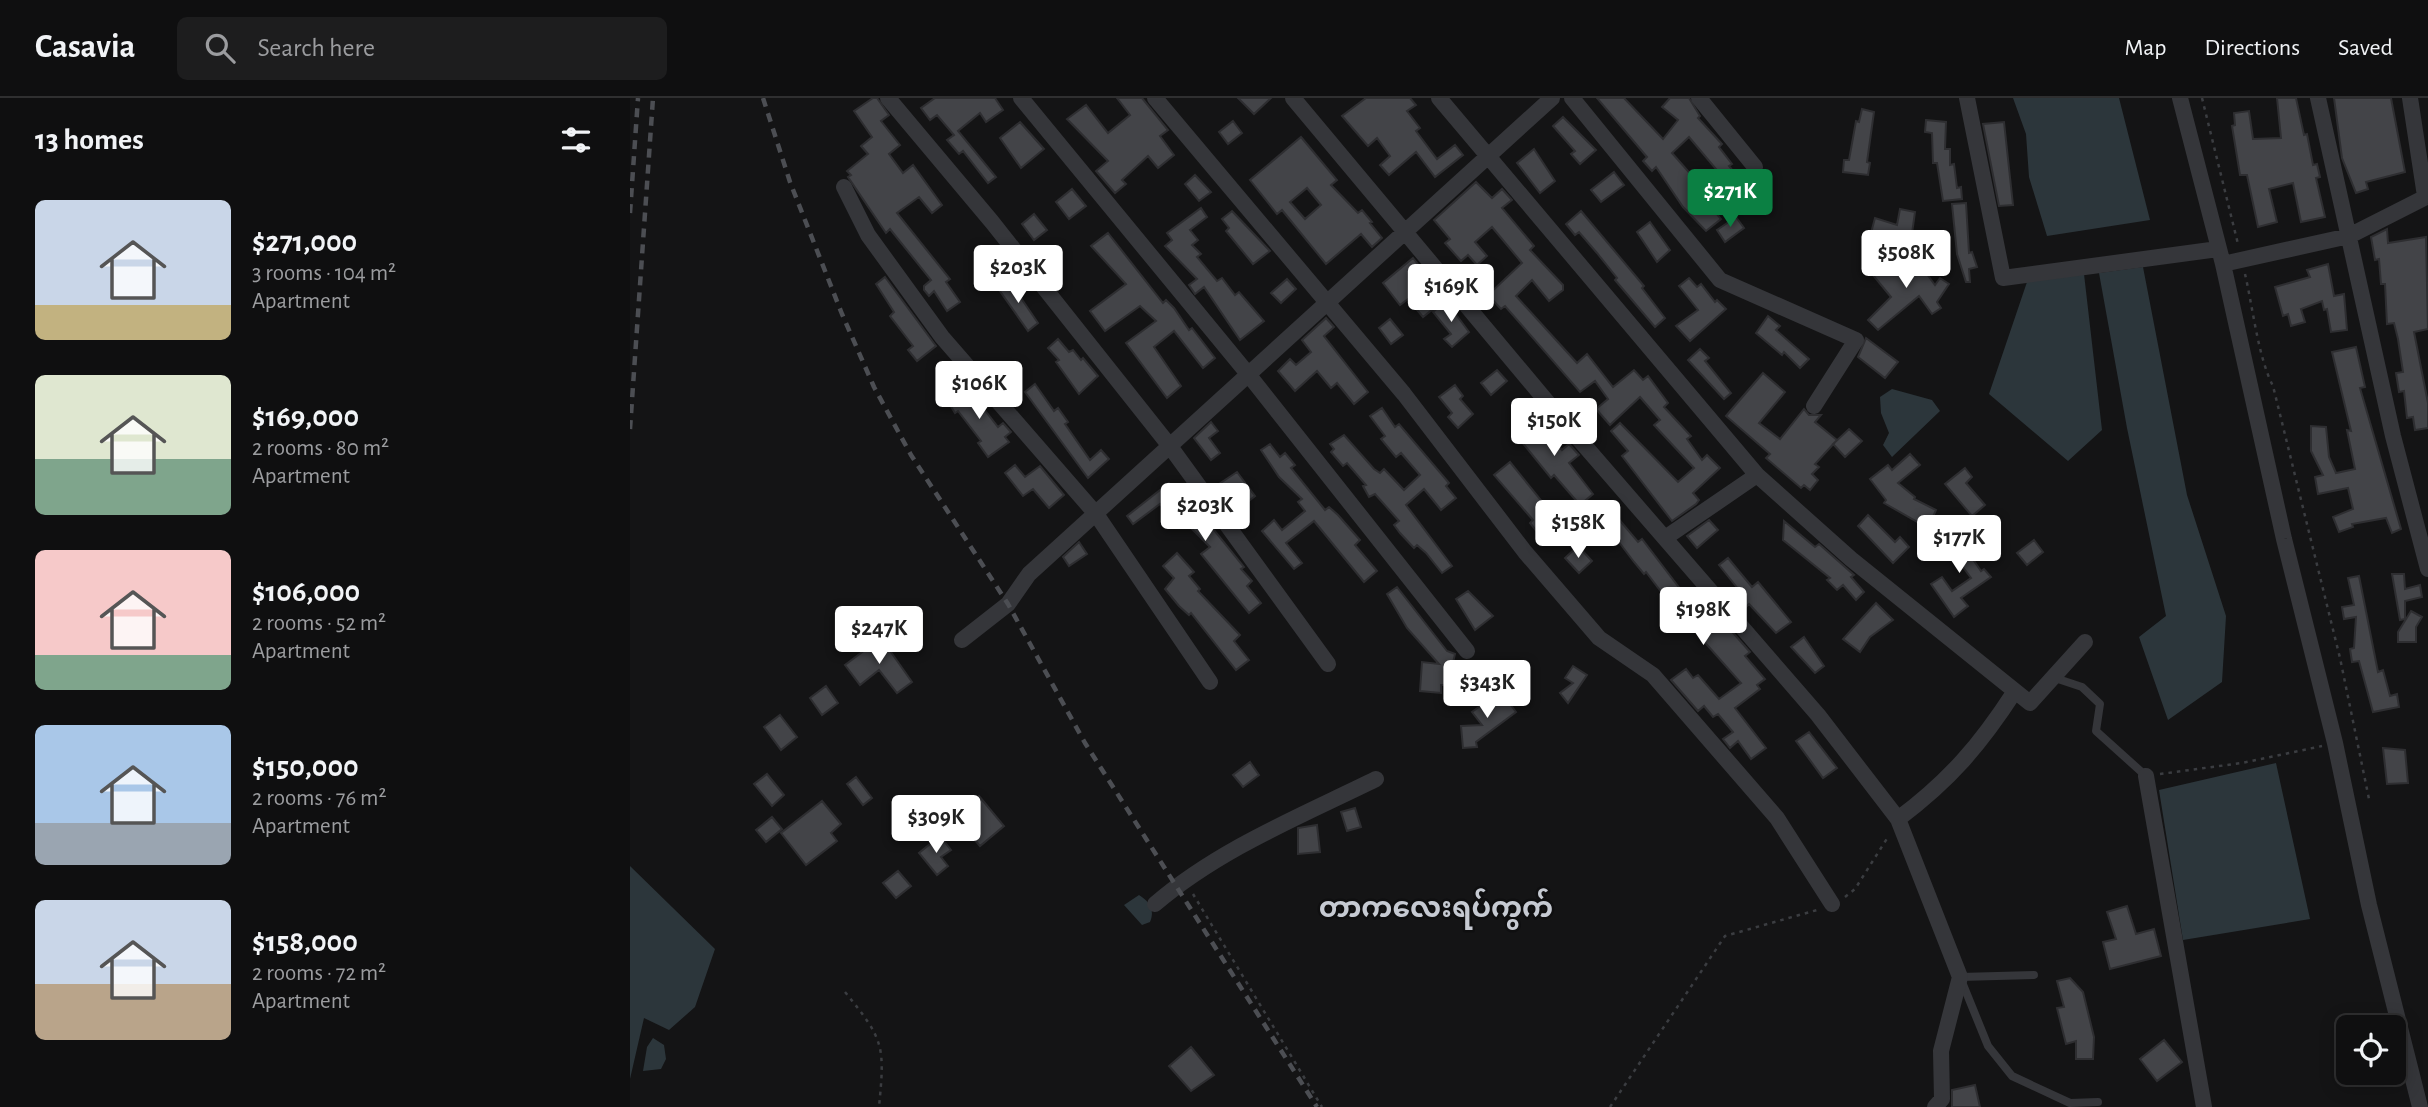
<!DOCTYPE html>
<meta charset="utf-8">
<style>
:root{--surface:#0f0f10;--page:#1d1d1e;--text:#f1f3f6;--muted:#9b9c9f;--line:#2f2f30;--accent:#0b8043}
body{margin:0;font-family:"Alegreya Sans","Noto Sans Myanmar",sans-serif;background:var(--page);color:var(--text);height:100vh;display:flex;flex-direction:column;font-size:26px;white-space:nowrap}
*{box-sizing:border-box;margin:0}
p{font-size:23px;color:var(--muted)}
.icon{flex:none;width:38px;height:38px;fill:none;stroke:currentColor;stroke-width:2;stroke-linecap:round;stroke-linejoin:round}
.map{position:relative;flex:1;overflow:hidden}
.sheet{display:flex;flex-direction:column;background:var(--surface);width:630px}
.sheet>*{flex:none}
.controls{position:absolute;left:1706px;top:917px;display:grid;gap:14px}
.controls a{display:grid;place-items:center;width:70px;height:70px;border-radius:10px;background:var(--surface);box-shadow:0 4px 18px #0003,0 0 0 2px var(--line);font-size:35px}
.price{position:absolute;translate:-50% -60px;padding:0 16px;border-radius:7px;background:#fff;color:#222;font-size:23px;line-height:46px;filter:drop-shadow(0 2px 4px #0008)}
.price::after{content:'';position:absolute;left:50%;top:42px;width:21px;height:16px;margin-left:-10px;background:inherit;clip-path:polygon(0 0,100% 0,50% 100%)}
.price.active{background:var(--accent);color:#fff}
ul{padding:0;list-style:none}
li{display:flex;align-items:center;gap:21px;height:175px;padding:0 35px}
li span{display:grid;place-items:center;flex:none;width:196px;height:140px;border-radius:10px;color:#555}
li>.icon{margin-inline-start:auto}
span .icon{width:84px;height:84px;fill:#fffc;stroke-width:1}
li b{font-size:30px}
h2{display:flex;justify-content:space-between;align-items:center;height:84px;padding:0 35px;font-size:30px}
header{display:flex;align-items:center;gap:42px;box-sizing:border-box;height:98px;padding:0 35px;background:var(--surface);border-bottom:2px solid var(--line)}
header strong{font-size:33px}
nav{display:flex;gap:38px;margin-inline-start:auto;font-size:24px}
.search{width:490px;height:63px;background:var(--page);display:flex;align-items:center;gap:18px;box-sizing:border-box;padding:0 24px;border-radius:10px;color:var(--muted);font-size:26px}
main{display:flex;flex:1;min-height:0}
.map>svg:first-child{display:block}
</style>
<header>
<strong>Casavia</strong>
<div class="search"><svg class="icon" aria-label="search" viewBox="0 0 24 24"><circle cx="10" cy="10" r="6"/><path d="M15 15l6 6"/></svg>Search here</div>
<nav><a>Map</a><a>Directions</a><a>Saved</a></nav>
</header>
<main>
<section class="sheet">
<h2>13 homes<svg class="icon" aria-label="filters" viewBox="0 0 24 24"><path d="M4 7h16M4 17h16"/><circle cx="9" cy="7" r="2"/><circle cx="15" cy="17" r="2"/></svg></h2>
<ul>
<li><span style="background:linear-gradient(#c9d6e8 75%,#c2b280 0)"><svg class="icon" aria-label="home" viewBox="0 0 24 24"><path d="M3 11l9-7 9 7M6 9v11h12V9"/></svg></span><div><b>$271,000</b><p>3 rooms · 104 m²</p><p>Apartment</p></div></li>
<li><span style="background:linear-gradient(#dfe7d0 60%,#7fa58c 0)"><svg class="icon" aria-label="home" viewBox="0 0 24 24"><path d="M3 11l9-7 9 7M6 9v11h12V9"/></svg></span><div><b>$169,000</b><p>2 rooms · 80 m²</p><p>Apartment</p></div></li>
<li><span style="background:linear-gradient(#f6c9c9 75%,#7fa58c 0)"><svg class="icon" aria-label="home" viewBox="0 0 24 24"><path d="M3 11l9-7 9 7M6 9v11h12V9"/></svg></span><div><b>$106,000</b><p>2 rooms · 52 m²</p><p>Apartment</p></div></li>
<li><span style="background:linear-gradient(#a9c7e8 70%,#9aa5b1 0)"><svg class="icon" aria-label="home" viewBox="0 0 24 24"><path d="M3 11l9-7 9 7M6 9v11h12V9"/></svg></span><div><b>$150,000</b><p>2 rooms · 76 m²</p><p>Apartment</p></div></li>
<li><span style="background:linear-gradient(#c9d6e8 60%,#b9a48a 0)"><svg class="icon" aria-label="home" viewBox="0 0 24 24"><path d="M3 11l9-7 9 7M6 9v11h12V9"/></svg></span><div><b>$158,000</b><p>2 rooms · 72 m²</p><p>Apartment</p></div></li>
</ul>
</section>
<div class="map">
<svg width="1798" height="1009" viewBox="0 0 1798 1009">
<rect width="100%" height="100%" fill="#141415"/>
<path fill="#2c363b" d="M1383,0H1489L1520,122L1417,138L1399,79L1396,36Z
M1513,169L1557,397L1596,518L1592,584L1538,622L1509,539L1536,518L1497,330L1469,175Z
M1454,176L1472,332L1438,363L1359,296L1397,184Z
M1262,291L1302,302L1310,313L1262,359L1253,347L1259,335L1251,315L1250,299Z
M1646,665L1680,821L1553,842L1529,692Z
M0,768L85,851L65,909L39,932L14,920L0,981Z
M509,797C520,804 525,812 520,824L512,827L494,807Z
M23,940L34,947L36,961L31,971L13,973L17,949Z"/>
<path fill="#434448" stroke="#2e2e31" stroke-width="2" fill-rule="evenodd" d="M243,0H247L259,17L251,23L270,47L259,56L273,75L283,67L312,107L302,115L289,99L267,115L320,181L316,184L330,204L317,213L304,193L299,198L294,192V188L301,182L260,131L256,135L218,79L221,77L217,73L238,56L231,48L242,39L224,13Z
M305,0H365L373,12L356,24L350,15L328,33L366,79L358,85L333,53L329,56L317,42L324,37L307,17L300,22L291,10Z
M487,0H512L538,32L530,38L544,57L528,70L518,58L492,82L496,86L485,95L466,73L478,63L437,21L456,7L478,35L500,17Z
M608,0H641L624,16Z
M736,0H780L786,7L777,13L790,30L786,33L807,61L825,47L833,57L805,79L786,54L759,77L750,67L760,58L747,40L738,48L712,18Z
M967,0H994L1033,41L1048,22L1032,9L1040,0H1059L1070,18L1068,20L1092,46L1089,49L1102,66L1099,68L1120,94L1107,105L1098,93L1102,90L1059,39L1042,55L1072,89L1068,93L1091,121L1076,133L1053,109L1026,69L1022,73L1013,63L1017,59Z
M1647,0H1666L1674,37L1677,36L1683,67L1687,66L1690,79L1686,80L1695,119L1671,124L1663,85L1639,91L1647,124L1628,129L1617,77H1610L1602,28L1605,27L1604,15L1619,13L1623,41L1651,40Z
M1704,0H1761L1775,74L1736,84L1738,91L1726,95L1712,60Z
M1232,11L1244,14L1237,64L1240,65L1238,77L1213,74L1214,62H1219L1226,23L1229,24Z
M933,19L966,52L950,66L941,56L945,53L923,28Z
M1296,22L1316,24L1315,51H1320V67L1324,66L1327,90L1331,89L1332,101L1313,103L1307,65H1303L1302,35L1295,34Z
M603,23L612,35L598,46L589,34Z
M390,24L414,51L391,70L370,40Z
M1374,24L1383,107L1369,108L1353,26Z
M671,39L707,82L701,87L728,115L732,112L742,124L740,125L752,140L742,149L731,136L696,166L652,112L647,116L620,82ZM677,90L691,107L675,121L660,104Z
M904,51L925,83L910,95L887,65Z
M984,74L994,87L971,104L961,92Z
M565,77L581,94L569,103L555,86Z
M846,84L862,100L872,91L882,102L872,110L904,148L900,152L933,187V192L919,203L902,182L886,198L947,265L957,256L983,289L1004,272L1013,282L1018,278L1038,305L1034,309L1061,338L1057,341L1072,362L1077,357L1090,370L1063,395L1069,402L1066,406L1042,423L992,358L998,353L981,333L990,325L1048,384L1064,370L1024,327L1030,322L1010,299L980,327L966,311L978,301L965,283L950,294L875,208L871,211L858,197L892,165L862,129L845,144L857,158L847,167L838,157L831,163L815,145L820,141L804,122Z
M442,91L456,108L439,121L426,104Z
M1336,105L1339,155L1342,154L1347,169L1339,171L1340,184H1336L1327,156L1322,106Z
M571,110L577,119L560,132L568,142L562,147L571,156L567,159L587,183L592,180L605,197L609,194L634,223L610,242L574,189L565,196L559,187L567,181L535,148L542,142L537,135Z
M1270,111L1285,114L1280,150L1241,135L1245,120L1267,127Z
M602,113L640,153L623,166L596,133L599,130L592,121Z
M951,113L1014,188L1012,190L1035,220L1025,229L985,182L987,180L967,155L949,134L945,137L936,126Z
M404,116L417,132L404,142L392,126Z
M1106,119L1114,130L1095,144L1087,132Z
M1020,124L1040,152L1027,164L1007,134Z
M1757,131L1758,145L1796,139L1798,231L1784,234L1798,305V330L1785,332L1783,319L1777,320L1774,293L1769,294L1766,275L1773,274L1768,241L1764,225L1757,226L1755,186H1751L1749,161L1745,162L1741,139Z
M478,135L533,205L536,202L544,210L559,232L562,230L585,260L573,270L544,233L524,249L551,288L537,300L496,245L526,223L510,208L475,233L460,213L496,186L461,148Z
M1283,157L1305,187L1310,180L1319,186L1307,204L1311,210L1302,216L1289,198L1248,232L1238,222L1261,199L1242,176L1254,167L1260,175Z
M783,160L795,175L787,181L808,207L793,219L778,201L770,207L753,185Z
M1698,166L1704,198L1714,196L1717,232L1701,234L1697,211L1694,212L1692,203L1671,211L1675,224L1661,228L1658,216L1653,218L1645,189L1680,179L1677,172Z
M255,179L306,248L287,263L278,252L283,248L260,218L264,214L246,186Z
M1059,180L1067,189L1071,186L1085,204L1087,202L1096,211L1060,243L1046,228L1068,212L1049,188Z
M378,181L408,225L398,233L367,189Z
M657,181L666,191L651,205L641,195Z
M816,203L839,234L822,249L814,241L821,236L803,214Z
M1138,218L1150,228L1146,232L1179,261L1170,270L1154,254L1152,257L1126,235Z
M696,220L704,229L694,238L738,294L724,306L707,285L701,290L687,273L665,293L648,273L660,261L666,267L681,254L672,242Z
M760,221L773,237L761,246L749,230Z
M1236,240L1268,264L1255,280L1228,259Z
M428,241L439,254L443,252L451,262L453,260L468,278L449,296L426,264L429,262L418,250Z
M1726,249L1735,289L1730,290L1771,431L1762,435L1756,420L1722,426L1723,429L1709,434L1703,419L1723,411L1718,390L1688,396L1685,379L1693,377L1681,353V328L1696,329L1699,359L1706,375L1725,371L1717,332L1721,333L1702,254Z
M1070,251L1079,260L1075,263L1101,295L1094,301L1058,262Z
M867,272L877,283L861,297L851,285Z
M1133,275L1155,294L1129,325L1150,341L1174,311L1179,317H1191L1185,324L1207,342L1185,366L1189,369L1182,376L1188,382L1180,392L1174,387L1171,390L1136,360L1140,356L1096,318Z
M405,286L424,313L428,310L438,324L435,326L460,362L471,352L479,361L458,380L395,294Z
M825,287L833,298L830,301L843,316L828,330L818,319L822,315L809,299Z
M327,288L343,305L350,299L358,308L354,311L368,329L373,325L381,334L375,339L379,344L358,359L348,345L351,343L328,313L325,315L314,297Z
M752,310L765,329L769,326L819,385L816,388L826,400L811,412L794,391L776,407L822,468L812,475L796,455L787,447L784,450L770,435L764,427L769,423L745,396L739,399L733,388L736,387L717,365L713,368L701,354L704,351L700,346L714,337L744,371L750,375L754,371L774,392L790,377L771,355L766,359L751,341L755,338L740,318Z
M901,316L932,352L939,346L949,357L939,365L963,396L950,407L924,377L921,380L887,338L894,332L889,325Z
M581,324L588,333L579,340L590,355L581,362L564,340Z
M1219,331L1232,343L1215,359L1203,346Z
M640,346L650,359L655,355L665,367L661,370L695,412L699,409L708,417L730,442L725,447L747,473L734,484L684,423L656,445L672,465L664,471L632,433L644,422L652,432L675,413L668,404L672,401L649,379L631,352Z
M1280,356L1290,367L1268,385L1285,399L1284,401L1306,412L1298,430L1254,405L1256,402L1240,381L1258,367L1262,372Z
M880,364L931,427L913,441L900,425L903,422L864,377Z
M385,367L395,379L410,368L434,397L419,410L403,391L393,398L375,375Z
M1335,370L1342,379L1336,385L1355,407L1342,418L1315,386Z
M607,374L625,398L615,406L603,391L596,396L589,386Z
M539,385L553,403L558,400L614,469L611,471L622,483L617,488L631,505L619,515L571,456L580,449L539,408L534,411L530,406L503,426L497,418Z
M1238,417L1265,444L1270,439L1279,449L1263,465L1228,428Z
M987,419L1008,444L1012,441L1064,509L1073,501L1120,554L1115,558L1135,581L1127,587L1130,591L1105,610L1136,650L1121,661L1108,643L1100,650L1093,641L1103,634L1088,616L1083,619L1074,608L1068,613L1041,582L1056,571L1063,580L1068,577L1089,601L1111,585L1063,531L1061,533L1016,474L1014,476L1004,464L976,427Z
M1079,422L1088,432L1067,450L1057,438Z
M1154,423L1185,449L1189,446L1224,477L1221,479L1234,494L1226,502L1213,487L1207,492L1197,482L1200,480L1153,442Z
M1321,429L1351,473L1354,471L1361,479L1331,500L1338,508L1324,519L1301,486L1312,479L1322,493L1341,480L1318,449L1315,451L1307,442Z
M1404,442L1413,454L1397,467L1387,455Z
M449,444L457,456L439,468L433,459Z
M948,448L962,463L949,475L935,460Z
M547,455L564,474L559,478L570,491L568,493L610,537L604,543L619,562L606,572L561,515L559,517L549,508L535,491L544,480L533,468Z
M1098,460L1122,489L1128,484L1161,524L1146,535L1119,506L1112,513L1104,504L1113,497L1089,467Z
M1762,476H1774L1775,491L1790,487L1792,499L1775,503V521L1770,522Z
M1729,478L1748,574L1753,572L1760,598L1767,596L1769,609L1743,614L1729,563L1722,564L1720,551L1724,550L1726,519L1714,521L1712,509L1724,507L1718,480Z
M767,489L817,553L825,556L818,587H811V595L790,593L792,564L809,566L777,530L757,496Z
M838,493L863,518L845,532L826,501Z
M1246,505L1263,522L1240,539L1230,554L1213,541Z
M1781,513L1792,519L1786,529V544H1768V534Z
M1174,539L1194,568L1185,575L1161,549Z
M251,540L282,584L267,595L249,572L230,587L215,567Z
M943,568L957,577L938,605L930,595L943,585L935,580Z
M196,588L208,605L192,617L180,600Z
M864,598L868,603L874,598L886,614L846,644L847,649L833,650L831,628L852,627L842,614Z
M150,617L167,639L151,652L134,629Z
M1179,634L1207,670L1193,680L1166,643Z
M1753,650L1775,652L1778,685L1757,686Z
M620,664L629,677L613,689L603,677Z
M137,676L154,697L142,708L124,686Z
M226,679L242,700L233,707L217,686Z
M349,698L374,728L350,748L325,719Z
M192,703L211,726L201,735L207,743L176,767L151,735Z
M725,710L731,729L717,733L711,714Z
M142,719L152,731L136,744L126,732Z
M687,727L690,754L668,756V730Z
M310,738L321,752L311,759L318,768L307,777L289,755Z
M268,773L281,788L266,800L253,785Z
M1497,808L1506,836L1524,831L1531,858L1480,871L1473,844L1486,841L1477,814Z
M1440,880L1453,894L1464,939L1463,961H1446V943L1436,946L1427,910L1434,909L1427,883Z
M1534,942L1552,964L1527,983L1510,961Z
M561,949L584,977L561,993L539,968Z
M1345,987L1350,1009H1322V992Z"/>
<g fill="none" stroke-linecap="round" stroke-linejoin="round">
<path stroke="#3b3d41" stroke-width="2.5" stroke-dasharray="3.5 5" stroke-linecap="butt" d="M1572,0L1608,146
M1615,176C1623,210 1628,259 1643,288L1710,560L1739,701
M1530,676L1612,665L1692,648
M563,796L692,1009
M1215,799L1225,791L1258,739
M215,894C254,942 255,947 249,1009
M980,1009L1095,838L1187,812"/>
<path stroke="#35363a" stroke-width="8" d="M1422,579L1452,589L1470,606L1466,633L1516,678
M1404,877L1330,879L1358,948L1382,978L1440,1005L1468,1004"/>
<path stroke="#35363a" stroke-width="16" d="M258,0L362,124L539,347L698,566
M391,0L618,276L837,553
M525,0L774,296L895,454L969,540L1023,577L1147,720L1202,806
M663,0L928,317L1188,617L1268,721L1330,879L1311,953L1312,1001L1305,1009
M809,0L1127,377L1221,461L1400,605L1455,544
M942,0L1090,182L1226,242L1184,308
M1069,0L1125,69
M1337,0L1373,180L1588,151
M1550,0L1593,166L1654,441L1705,645L1739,807L1790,1009
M1688,0L1763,338L1798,471
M1780,0L1795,98
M214,89L238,137L312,239L466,416L580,584
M1593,166L1719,138L1798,98
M1035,440L1127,377
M332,542L378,506L399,476L922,0
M1516,678L1574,1009
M1268,721C1320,682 1350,647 1385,593
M525,806C589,751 671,718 746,681"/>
<path stroke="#4c4e53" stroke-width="4.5" stroke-dasharray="9 7" stroke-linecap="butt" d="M133,0L160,84L212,216L244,289L281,357L378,506L455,645L687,1009
M0,115L8,0
M0,331L23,0"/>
</g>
<g text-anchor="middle" stroke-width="5" stroke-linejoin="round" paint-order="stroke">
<g font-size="28" font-weight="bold" fill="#c6cad2" stroke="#0f0f10">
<text x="806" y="819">တာကလေးရပ်ကွက်</text>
</g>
</g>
</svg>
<div class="controls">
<a><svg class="icon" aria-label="locate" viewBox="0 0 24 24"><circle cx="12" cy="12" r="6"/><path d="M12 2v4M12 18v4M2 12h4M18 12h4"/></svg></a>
</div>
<b class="price active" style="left:1100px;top:131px">$271K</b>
<b class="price" style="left:1276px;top:192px">$508K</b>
<b class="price" style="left:388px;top:207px">$203K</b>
<b class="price" style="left:821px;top:226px">$169K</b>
<b class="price" style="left:349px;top:323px">$106K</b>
<b class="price" style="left:924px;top:360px">$150K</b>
<b class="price" style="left:575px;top:445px">$203K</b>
<b class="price" style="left:948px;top:462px">$158K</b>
<b class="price" style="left:1329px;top:477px">$177K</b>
<b class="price" style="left:1073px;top:549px">$198K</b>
<b class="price" style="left:249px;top:568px">$247K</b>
<b class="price" style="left:857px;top:622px">$343K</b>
<b class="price" style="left:306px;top:757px">$309K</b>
</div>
</main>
